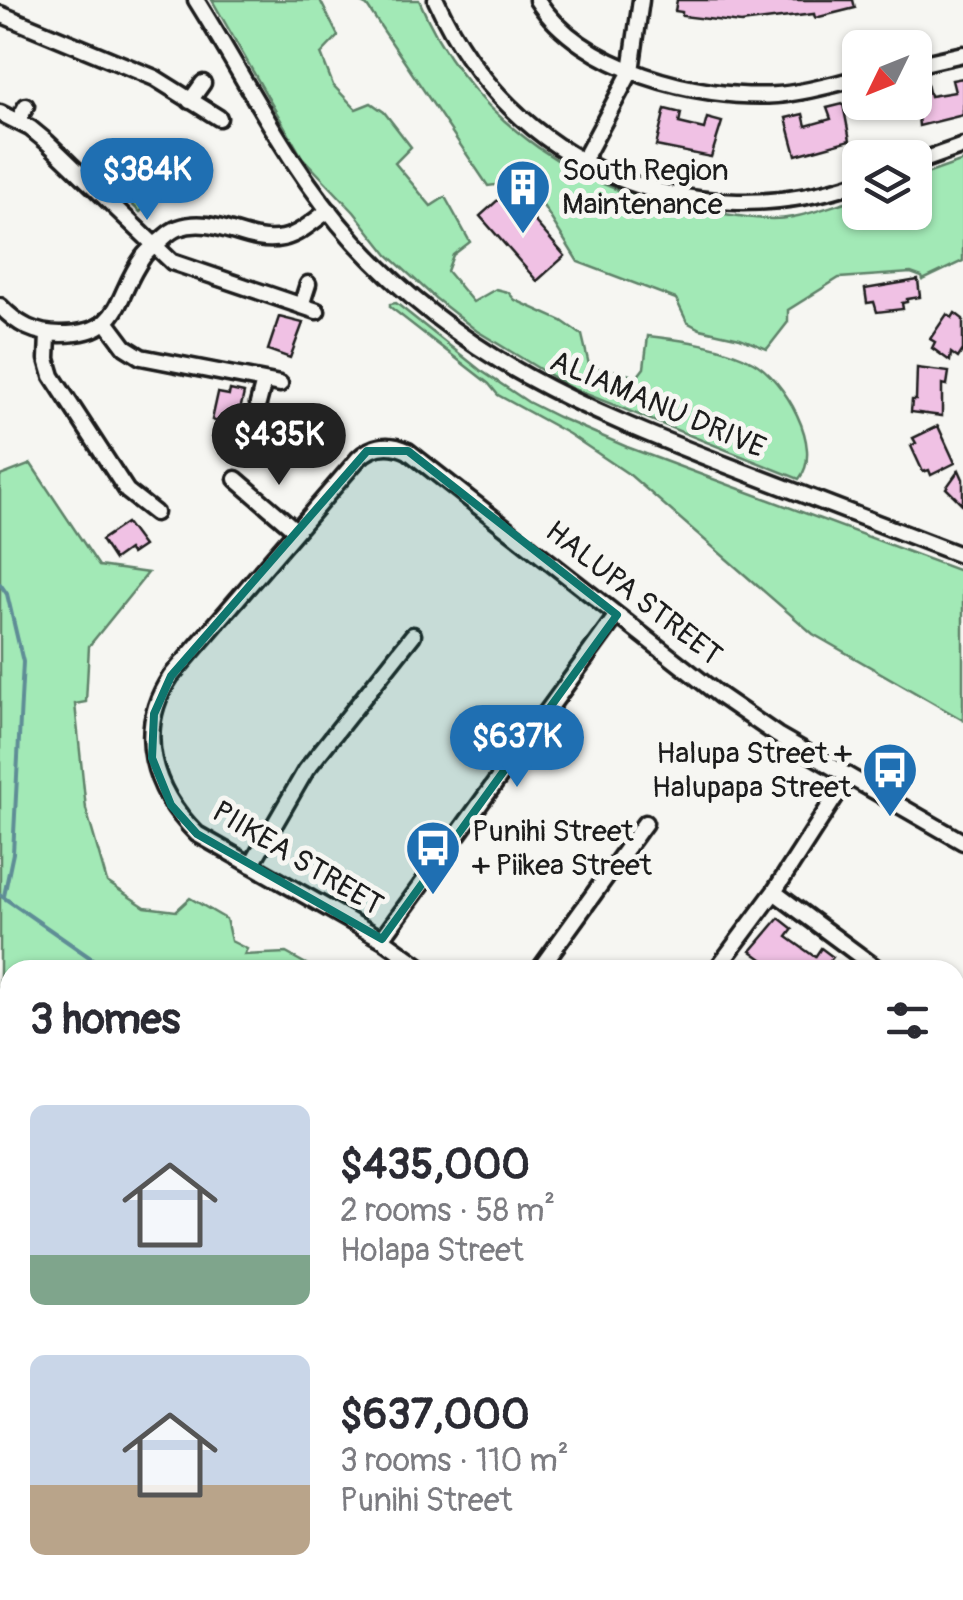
<!DOCTYPE html>
<meta charset="utf-8">
<style>
:root{--surface:#fff;--page:#f7f7f7;--text:#2b2b33;--muted:#7c7c81;--accent:#1f6fb2}
body{margin:0;font-family:Pangolin,sans-serif;background:var(--page);color:var(--text);height:100vh;display:flex;flex-direction:column;font-size:38px;white-space:nowrap}
*{box-sizing:border-box;margin:0}
p{font-size:32px;color:var(--muted)}
.icon{flex:none;width:55px;height:55px;fill:none;stroke:currentColor;stroke-width:2;stroke-linecap:round;stroke-linejoin:round}
.map{position:relative;flex:1;overflow:hidden}
.details{position:absolute;left:0px;top:960px;width:965px;height:640px;display:flex;flex-direction:column;background:var(--surface);border-radius:30px 30px 0 0;box-shadow:0 2px 8px #0004}
.details>*{flex:none}
.needle{width:65px;rotate:227deg}
.fabs{position:absolute;left:842px;top:30px;display:grid;gap:20px}
.fabs a{display:grid;place-items:center;width:90px;height:90px;border-radius:15px;background:var(--surface);box-shadow:0 2px 8px #0004;font-size:50px}
.price{position:absolute;translate:-50% -85px;padding:0 22px;border-radius:35px;background:var(--accent);color:#fff;font-size:32px;line-height:65px;filter:drop-shadow(0 2px 5px #0008)}
.price::after{content:'';position:absolute;left:50%;top:60px;width:30px;height:22px;margin-left:-15px;background:inherit;clip-path:polygon(0 0,100% 0,50% 100%)}
.price.on{background:#222;color:#fff}
ul{padding:0;list-style:none}
li{display:flex;align-items:center;gap:30px;height:250px;padding:0 30px}
li span{display:grid;place-items:center;flex:none;width:280px;height:200px;border-radius:15px;color:#555}
li>.icon{margin-inline-start:auto}
span .icon{width:120px;height:120px;fill:#fffc;stroke-width:1}
li b{font-size:42px}
h2{display:flex;justify-content:space-between;align-items:center;height:120px;padding:0 30px;font-size:42px}
.map>svg:first-child{display:block}
</style>
<div class="map">
<svg width="963" height="1600" viewBox="0 0 963 1600">
<rect width="100%" height="100%" fill="#f6f6f2"/>
<filter id="ink" filterUnits="userSpaceOnUse"><feTurbulence type="fractalNoise" baseFrequency=".01" numOctaves="2"/><feDisplacementMap in="SourceGraphic" scale="20" xChannelSelector="R" yChannelSelector="G"/><feConvolveMatrix kernelMatrix="1 2 1 2 8 2 1 2 1" color-interpolation-filters="sRGB"/></filter>
<g filter="url(#ink)">
<path fill="#a2e9b6" stroke="#5f8269" stroke-width="2.5" d="M212,0H320L338,36L321,54L333,85L356,109L371,103L384,112L411,147L395,163L431,206L445,197L470,242L453,255L447,271L473,302L496,289L508,292L515,300L562,321L582,335L590,369L605,368L637,377L644,368L648,336C682,340 722,345 753,362C783,378 825,448 799,479L571,388L477,331L435,298L388,255L354,212L302,157Z
M355,0H419C470,122 586,200 717,213C741,216 769,222 793,217C816,213 838,203 860,198V212H915V178L963,161V261L923,280L922,277L911,273L839,278L788,310V322L767,349L740,338L700,329L687,322L676,299L578,262L544,207L530,193L511,183L488,186L367,6Z
M145,179L156,189L155,198L140,212L125,198L124,194L138,180Z
M396,303L480,370L528,402L558,417L627,447L963,572V720L813,634L630,475L569,434L498,395L489,384L390,307V304Z
M31,464L99,566L148,573L89,646L86,702L75,704L86,809L107,882L145,907L176,911L190,898L226,919L231,941L247,949L244,955L286,953L317,970H10V1054L0,1042V476Z
M342,1590H664L661,1600H351Z"/>
<g fill="none" stroke-linecap="round" stroke-linejoin="round">
<path stroke="#5e8d96" stroke-width="4" d="M0,584L7,594L23,662L13,853L4,896
M0,895L108,970
M489,1590L492,1600"/>
</g>
<path fill="#f0c1e4" stroke="#1c1c1c" stroke-width="2.5" d="M677,0H853L855,8L815,18L814,14L741,23L682,16V12L675,11Z
M963,78V115L919,126L915,87L927,84L930,96L955,92L952,80Z
M843,104L850,140L796,155L786,118L803,114L806,126L831,119L827,108Z
M665,109L681,113L679,123L704,129L707,118L722,122L711,157L656,146Z
M508,191L565,256L537,281L480,216Z
M918,280L920,297L907,299V302L902,303L903,309L877,312L874,302L867,303L865,289Z
M955,313L963,319V350L958,358L951,353L950,361L932,348L935,342L930,339L947,314L952,318Z
M279,317L303,323L290,358L268,350Z
M917,368L949,372L947,385L942,384V416L911,412L912,400H916Z
M230,390L244,393L236,428L212,420L218,393L229,395Z
M938,426L955,463L931,475L929,470L923,472L911,446L916,443L913,438Z
M959,470L963,479V505L946,488Z
M126,523L143,546L131,554L128,550L114,560L101,540Z
M779,918L793,929L787,937L815,957L821,948L833,957L823,970H777L751,951Z
M739,1590L821,1592V1600H738Z
M920,1590L962,1593V1600H919Z"/>
<g fill="none" stroke-linecap="round" stroke-linejoin="round">
<g stroke="#1c1c1c" stroke-width="21">
<path id="minor" d="M196,0C247,81 289,169 354,241C463,360 583,409 729,466C807,496 885,526 963,556
M436,0C511,166 689,241 860,182
M537,0C582,70 698,100 777,95C805,93 833,84 860,78
M0,14L155,78L219,118
M915,65L963,54
M190,101L203,83
M0,113L30,128L47,142L172,262L317,311
M18,121L26,106
M583,161L631,71L641,0
M915,163L963,146
M0,306C18,325 35,334 61,334C124,334 114,297 143,257C147,251 154,246 160,241C166,236 170,231 178,228C216,214 246,246 283,238C300,234 315,220 329,210
M301,306L308,284
M107,323L125,347L141,357L280,384
M48,334L47,359L52,376L127,491L155,513
M258,404L264,381
M236,479L294,529
M251,865L306,770L413,635
M774,892L879,970
M382,939L617,615
M425,970L382,939L197,834C153,790 134,731 171,676L358,459C372,445 389,442 408,451L719,695L777,735L963,842
M539,970L645,823
M716,970L774,892L848,777
M955,1014L963,1019
M955,1203L963,1204
M955,1354L963,1355
M955,1507H963"/>
</g>
<g stroke="#1c1c1c" stroke-width="28">
<path id="highway" d="M0,1064L10,1078
M0,1356L10,1363
M0,1392L10,1399
M0,1416L10,1424
M174,1590L181,1600
M246,1590L256,1600
M285,1590L294,1600
M314,1590L320,1600"/>
</g>
<use href="#minor" stroke="#f6f6f2" stroke-width="14"/>
<use href="#highway" stroke="#f6f6f2" stroke-width="20"/>
</g>
</g>
<path fill="#0f766e" fill-opacity="0.2" stroke="#0f766e" stroke-width="8" stroke-linejoin="round" d="M367,451H408L617,615L382,939L197,834L171,805L152,758L154,714L171,676Z"/>
<defs>
<g id="building-pin" transform="scale(2.875)"><path d="M0 17L-7.5 6A9.5 9.5 0 1 1 7.5 6Z" fill="#1f6fb2" stroke="#f6f6f2"/><path d="M-4-6H4V6H1V3H-1V6H-4ZM-2.5-4.3h1.7v1.8h-1.7ZM.8-4.3h1.7v1.8H.8ZM-2.5-1h1.7V.8h-1.7ZM.8-1h1.7V.8H.8Z" fill="#fff"/></g>
<g id="bus-pin" transform="scale(2.875)"><path d="M0 17L-7.5 6A9.5 9.5 0 1 1 7.5 6Z" fill="#1f6fb2" stroke="#f6f6f2"/><path d="M-5-6H5V4H4V6H2V4H-2V6H-4V4H-5ZM-3.5-4V0h7V-4ZM-3.5 1.2v1.5H-2V1.2ZM2 1.2v1.5H3.5V1.2Z" fill="#fff"/></g>
</defs>
<g fill-rule="evenodd">
<use href="#building-pin" x="523" y="187"/>
<use href="#bus-pin" x="890" y="770"/>
<use href="#bus-pin" x="433" y="848"/>
</g>
<g text-anchor="middle" stroke-width="10" stroke-linejoin="round" paint-order="stroke">
<g font-size="30" fill="#1c1c1c" stroke="#f6f6f2" text-anchor="start">
<text x="562" y="180">South Region<tspan x="562" dy="34">Maintenance</tspan></text>
<text x="851" y="763" text-anchor="end">Halupa Street +<tspan x="851" dy="34">Halupapa Street</tspan></text>
<text x="472" y="841">Punihi Street<tspan x="472" dy="34">+ Piikea Street</tspan></text>
</g>
<g font-size="30" fill="#1c1c1c" stroke="#f6f6f2">
<text transform="translate(658 404) rotate(23)" y="10">ALIAMANU DRIVE</text>
<text transform="translate(634 593) rotate(38)" y="10">HALUPA STREET</text>
<text transform="translate(298 858) rotate(31)" y="10">PIIKEA STREET</text>
</g>
</g>
</svg>
<div class="fabs">
<a><svg class="needle" viewBox="-14 -14 28 28"><path d="M0-13l5 13h-10z" fill="#e53935"/><path d="M0 13l5-13h-10z" fill="#7c7c81"/></svg></a>
<a><svg class="icon" aria-label="layers" viewBox="0 0 24 24"><path d="M12 4l9 5-9 5-9-5zM3 14l9 5 9-5"/></svg></a>
</div>
<b class="price" style="left:147px;top:223px">$384K</b>
<b class="price on" style="left:279px;top:488px">$435K</b>
<b class="price" style="left:517px;top:790px">$637K</b>
<section class="details">
<h2>3 homes<svg class="icon" aria-label="filters" viewBox="0 0 24 24"><path d="M4 7h16M4 17h16"/><circle cx="9" cy="7" r="2"/><circle cx="15" cy="17" r="2"/></svg></h2>
<ul>
<li><span style="background:linear-gradient(#c9d6e8 75%,#7fa58c 0)"><svg class="icon" aria-label="home" viewBox="0 0 24 24"><path d="M3 11l9-7 9 7M6 9v11h12V9"/></svg></span><div><b>$435,000</b><p>2 rooms · 58 m²</p><p>Holapa Street</p></div></li>
<li><span style="background:linear-gradient(#c9d6e8 65%,#b9a48a 0)"><svg class="icon" aria-label="home" viewBox="0 0 24 24"><path d="M3 11l9-7 9 7M6 9v11h12V9"/></svg></span><div><b>$637,000</b><p>3 rooms · 110 m²</p><p>Punihi Street</p></div></li>
</ul>
</section>
</div>
